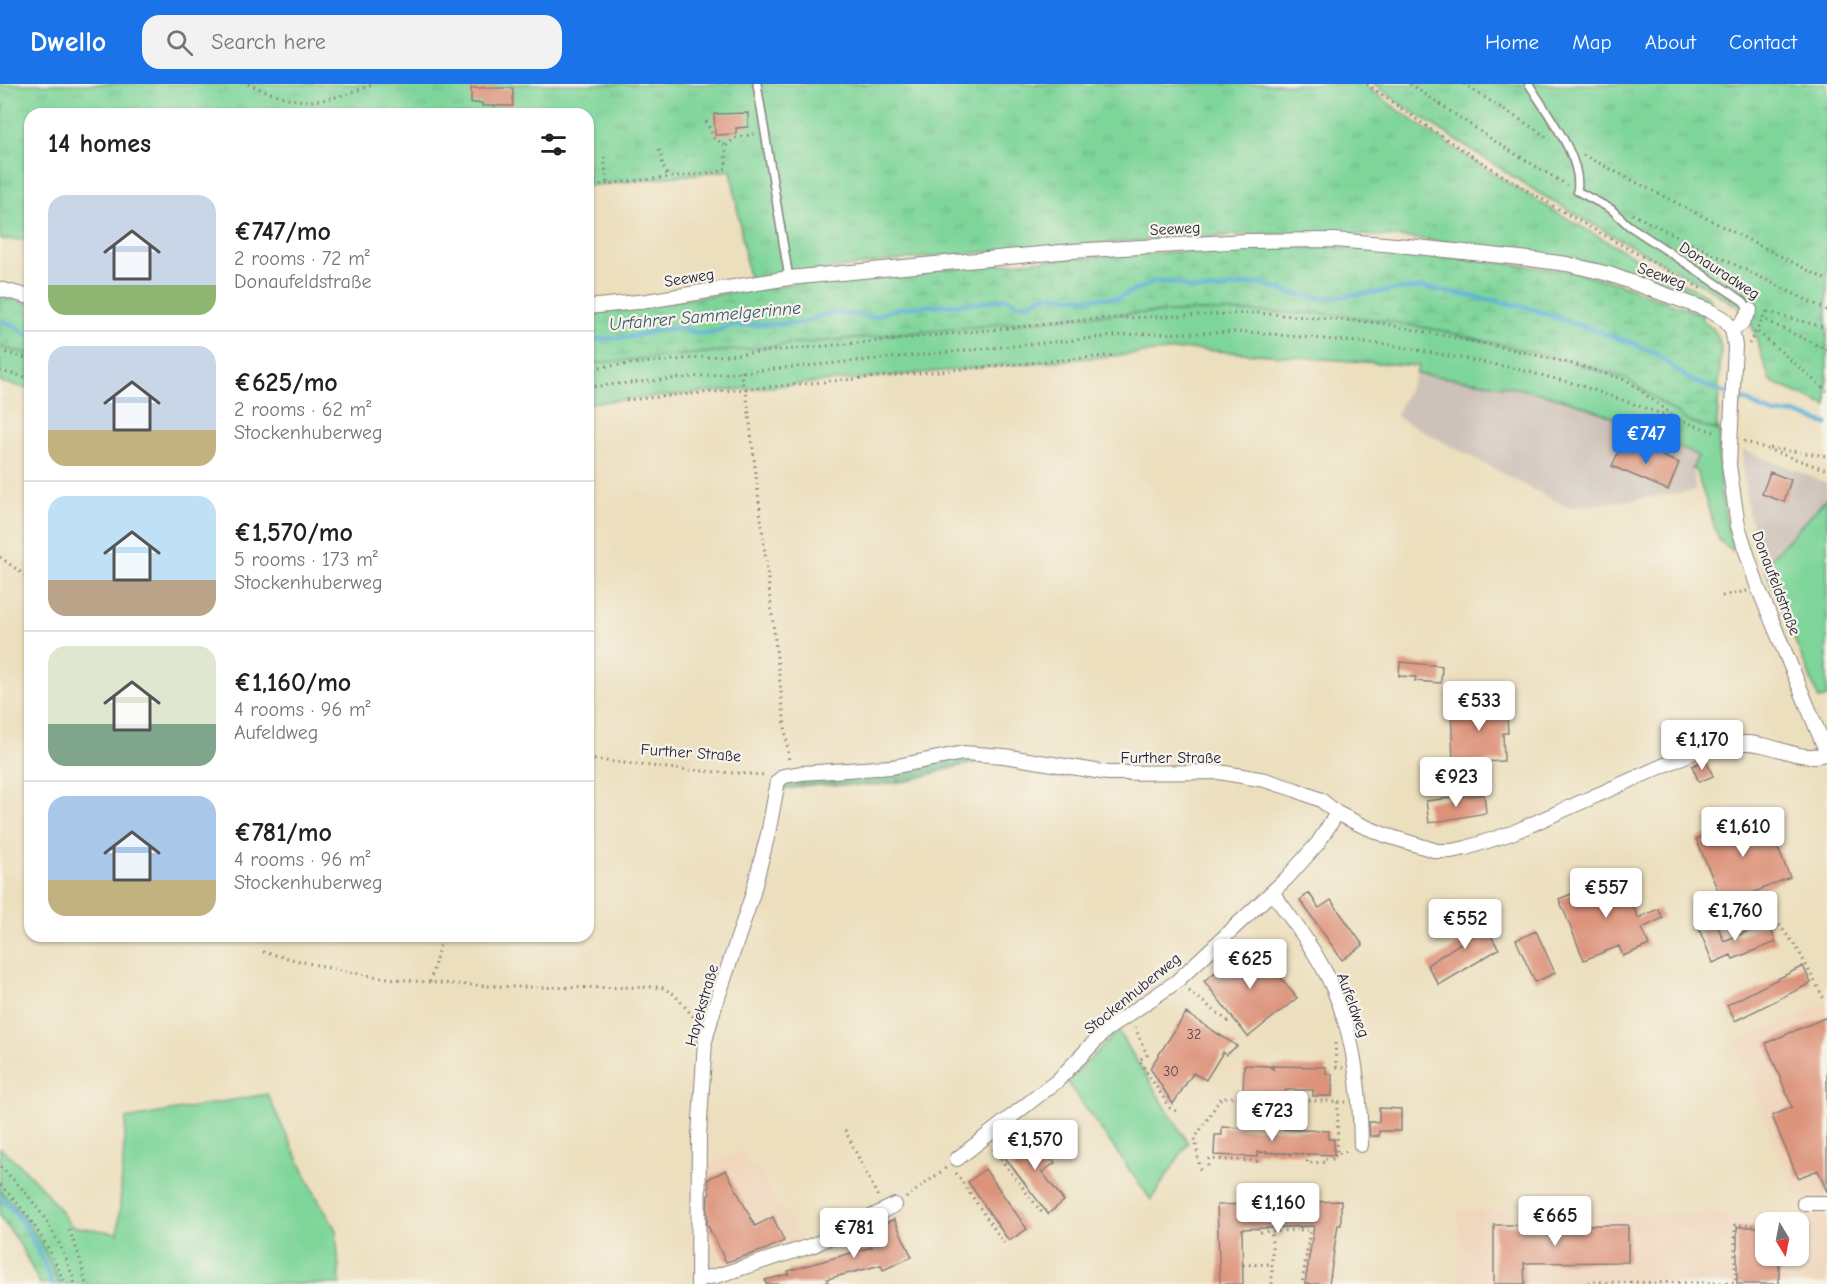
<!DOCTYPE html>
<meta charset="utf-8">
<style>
:root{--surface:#fff;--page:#f2f2f2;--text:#202124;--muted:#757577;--line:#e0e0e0;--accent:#1a73e8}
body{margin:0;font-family:"Comic Neue",sans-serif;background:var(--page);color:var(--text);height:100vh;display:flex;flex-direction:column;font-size:22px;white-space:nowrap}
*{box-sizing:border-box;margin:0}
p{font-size:20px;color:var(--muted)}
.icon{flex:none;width:33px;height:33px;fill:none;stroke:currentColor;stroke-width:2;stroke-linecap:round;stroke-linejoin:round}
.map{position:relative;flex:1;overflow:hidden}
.details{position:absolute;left:24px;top:24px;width:570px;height:834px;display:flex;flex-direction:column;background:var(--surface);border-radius:18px;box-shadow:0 2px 4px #0004}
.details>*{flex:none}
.needle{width:39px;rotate:170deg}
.tools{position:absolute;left:1755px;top:1128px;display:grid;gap:12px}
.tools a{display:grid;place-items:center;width:54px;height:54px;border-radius:12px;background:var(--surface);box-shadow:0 2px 4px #0004;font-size:30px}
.price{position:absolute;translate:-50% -51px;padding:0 14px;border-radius:6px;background:#fff;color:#222;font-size:20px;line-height:39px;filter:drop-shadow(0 2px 3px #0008)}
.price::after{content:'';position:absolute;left:50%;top:36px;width:18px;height:14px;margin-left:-9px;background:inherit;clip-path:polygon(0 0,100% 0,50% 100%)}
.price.active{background:var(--accent);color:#fff}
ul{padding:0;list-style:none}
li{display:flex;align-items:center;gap:18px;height:150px;padding:0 24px}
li+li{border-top:2px solid var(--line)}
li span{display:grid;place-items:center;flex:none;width:168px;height:120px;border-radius:18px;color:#555}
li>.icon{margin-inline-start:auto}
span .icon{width:72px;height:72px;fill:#fffc;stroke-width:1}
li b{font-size:26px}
h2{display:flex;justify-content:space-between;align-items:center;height:72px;padding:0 24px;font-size:26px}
header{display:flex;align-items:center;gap:36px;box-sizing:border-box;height:84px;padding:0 30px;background:var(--accent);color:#fff}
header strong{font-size:28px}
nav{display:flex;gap:33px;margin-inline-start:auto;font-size:21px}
.search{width:420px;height:54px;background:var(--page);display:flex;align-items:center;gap:15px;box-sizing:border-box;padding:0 21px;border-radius:18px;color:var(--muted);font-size:22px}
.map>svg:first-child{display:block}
</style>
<header>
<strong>Dwello</strong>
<div class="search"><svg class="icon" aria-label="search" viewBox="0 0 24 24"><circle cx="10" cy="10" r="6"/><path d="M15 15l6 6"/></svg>Search here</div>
<nav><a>Home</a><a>Map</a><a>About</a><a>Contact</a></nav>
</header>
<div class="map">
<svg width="1827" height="1200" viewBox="0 0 1827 1200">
<defs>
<pattern id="forest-firs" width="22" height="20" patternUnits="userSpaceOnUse" patternTransform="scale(1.5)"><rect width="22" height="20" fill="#66b681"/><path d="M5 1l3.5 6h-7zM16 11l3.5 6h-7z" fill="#54946b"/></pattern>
<pattern id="wetland-marsh" width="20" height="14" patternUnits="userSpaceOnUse" patternTransform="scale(1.5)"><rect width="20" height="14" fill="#7ed599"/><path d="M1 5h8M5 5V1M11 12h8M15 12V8" fill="none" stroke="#6db785"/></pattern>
<pattern id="park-tufts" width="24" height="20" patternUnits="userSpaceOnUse" patternTransform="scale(1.5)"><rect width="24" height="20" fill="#7ed599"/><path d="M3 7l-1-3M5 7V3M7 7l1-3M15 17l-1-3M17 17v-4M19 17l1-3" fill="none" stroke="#6db785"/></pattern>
</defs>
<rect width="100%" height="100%" fill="#f7f3e8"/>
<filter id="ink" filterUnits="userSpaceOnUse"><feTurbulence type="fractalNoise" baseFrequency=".0167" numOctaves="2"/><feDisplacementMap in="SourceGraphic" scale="12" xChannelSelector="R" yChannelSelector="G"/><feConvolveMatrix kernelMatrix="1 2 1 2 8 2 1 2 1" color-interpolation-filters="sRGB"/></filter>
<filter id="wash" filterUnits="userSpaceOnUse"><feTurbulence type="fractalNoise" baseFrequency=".008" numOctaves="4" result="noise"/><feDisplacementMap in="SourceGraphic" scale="24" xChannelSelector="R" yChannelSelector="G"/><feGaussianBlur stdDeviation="1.35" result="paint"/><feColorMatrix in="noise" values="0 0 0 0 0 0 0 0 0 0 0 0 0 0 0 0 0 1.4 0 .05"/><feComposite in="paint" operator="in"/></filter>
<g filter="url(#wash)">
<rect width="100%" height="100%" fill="#ecdfbd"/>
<path fill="#efd6bc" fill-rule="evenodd" d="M1827,919V1111H1795L1735,958Z
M741,1067L751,1084L761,1086L775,1118L787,1130L802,1156L761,1173L713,1187L702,1183L701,1084Z
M1458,1126L1827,1132V1200H1459ZM1766,1138H1798V1172H1766Z"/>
<path fill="#cdc2b9" d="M1416,290L1516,303L1562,315L1609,332L1699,372L1692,385L1696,407L1568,424L1395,332Z
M1743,366L1827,399V414L1764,481L1748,427L1743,388Z"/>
<path fill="#7ed599" stroke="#507c6a" stroke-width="1.5" d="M1197,227L1320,229L1380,236L1439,246L1546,271L1627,295L1688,337L1719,347L1720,405L1733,468L1719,456L1696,387L1692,385L1698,372C1654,352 1609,329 1562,315C1515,301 1465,296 1416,290L1419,282L1189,265L588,319V280L1096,231Z
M0,263L30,270V305L0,298Z
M1827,414V613L1819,615L1764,481Z
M1118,947L1188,1059L1151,1116L1067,998Z
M267,1010L313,1106L336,1146L340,1200H60C42,1162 30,1137 0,1107V1064C29,1086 50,1112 71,1142L118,1149L126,1035Z"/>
<path fill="url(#forest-firs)" stroke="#446c5e" stroke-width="1.5" d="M966,672L994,675L951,684L908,697L877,701H808L783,706L787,699L798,694Z"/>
<path fill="url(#wetland-marsh)" stroke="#507c6a" stroke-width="1.5" d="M1327,162L1423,170L1570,187L1617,199L1703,231L1701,235C1713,243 1720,251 1721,265L1717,342L1719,347L1688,337L1627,295L1585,281L1439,246L1380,236L1320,229L1197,227L1096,231L588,280V229C660,220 731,207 803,199C978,180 1152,166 1327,162Z
M0,212L30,220V270L0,263Z
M0,1107C30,1137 43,1162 60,1200H40L19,1159L0,1133Z"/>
<path fill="url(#park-tufts)" stroke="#507c6a" stroke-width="1.5" d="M0,0H1363C1471,81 1588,150 1708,212L1710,217L1706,219L1649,197L1589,178L1486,163L1401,153L1321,149L1236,151L1039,163L898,176L749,196L731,86L588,102V30H30V156L0,155V50L3,21L0,20Z
M1374,0H1827V322L1770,297L1748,229L1710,205L1633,163L1537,108L1402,21Z"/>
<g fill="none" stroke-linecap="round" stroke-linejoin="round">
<path stroke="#5cb0d8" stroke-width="4.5" d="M0,236L17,243L30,253
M588,256L631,253L658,246L681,244L698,249H713L730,242L803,239L821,232L839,229L874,233L898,224L977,219L1007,214L1017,220H1029L1045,211L1084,214H1117L1155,198L1177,199L1191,205L1218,206L1242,201L1263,200L1294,210L1326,214L1423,203L1526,223L1632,259L1656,270L1690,296L1748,317L1761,325L1775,330L1794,329L1827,340
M0,1113C24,1134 42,1170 52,1200"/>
</g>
<g id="blocks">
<path fill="#dd937a" d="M471,4H513V22H482V19H471Z
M748,29V43L736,44V50L715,51L714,30Z
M1624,356L1679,379L1668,406L1612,382Z
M1770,388L1791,396L1784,418L1762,410Z
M1400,578L1442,582L1441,599L1415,597L1416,593L1399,592Z
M1506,618L1508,649H1503L1504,677L1453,679L1451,621Z
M1706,676L1713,692L1699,698L1692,682Z
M1484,710L1486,729L1429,739L1426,717Z
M1762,727L1790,793L1724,821L1696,755Z
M1620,790L1638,834L1658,825L1663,834L1642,844L1649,861L1623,872L1619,862L1584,876L1559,815Z
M1309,809L1319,824L1331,816L1363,861L1342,876L1300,816Z
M1473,824L1499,865L1439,901L1427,881L1470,853L1458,834Z
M1716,838L1724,857L1768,839L1776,858L1733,875L1731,871L1713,879L1699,845Z
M1536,847L1555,889L1535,898L1516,856Z
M1253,859L1297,914L1248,953L1204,897Z
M1803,882L1811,899L1735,937L1727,921Z
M1186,929L1237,962L1226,971L1223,968L1206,996L1193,989L1173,1020L1150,984Z
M1827,933V1108L1818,1086L1798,1094L1772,1032L1792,1023L1766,959Z
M1244,981L1268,982L1274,986L1271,982L1326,983V990H1332V1012H1313V1006H1286L1285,1011L1243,1010Z
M1379,1024L1401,1025V1047H1379V1052H1370L1369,1038H1379Z
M1222,1043L1329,1047L1328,1055H1334V1071L1257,1068V1073L1214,1071L1215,1051H1222Z
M1032,1049L1055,1079L1042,1088L1064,1117L1048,1130L1003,1071Z
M985,1085L1027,1145L1009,1157L968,1098Z
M726,1086L755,1142L773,1133L784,1157L767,1165L726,1178L707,1140L708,1111L710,1110L708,1095Z
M1341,1117V1141H1338L1329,1200H1305L1314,1142L1242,1145L1243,1200H1220L1217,1121Z
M894,1135L912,1173L883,1186L881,1181L827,1195L828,1198L820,1200H766L765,1196L789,1190L788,1187L872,1163L865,1149Z
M1494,1141H1628V1178L1524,1179L1525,1200H1494Z
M1737,1143H1766V1172H1779V1200H1737Z"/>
</g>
</g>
<g filter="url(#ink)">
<use href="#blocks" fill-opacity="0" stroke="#87807c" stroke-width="1.5"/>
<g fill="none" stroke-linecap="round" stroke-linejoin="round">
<g stroke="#87807c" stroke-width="10">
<path id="lane" d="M757,0L789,194
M1529,0C1545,27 1584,75 1577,107L1611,125L1628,141L1743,217L1750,226"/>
</g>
<g stroke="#87807c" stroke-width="16">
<path id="street" d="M0,205L30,213
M588,223L647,217L789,194L1071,167L1246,157L1334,156L1408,162L1529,175L1567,180L1609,190L1708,226L1723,234L1732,245L1735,262L1729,381L1738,442L1757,501L1827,669
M1732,245L1741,240L1750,226
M1272,808C1294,838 1318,870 1333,904C1355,954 1360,1007 1361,1061
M957,1075L1057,997L1106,946L1176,898L1287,794L1318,759L1337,729
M1804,1119H1827
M698,1195L716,1192L814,1161L895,1121
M698,1200L699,1052L705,957L713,928L752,812L768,750L778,697L784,692L802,689L892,683L963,669L1004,672L1108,689L1219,688L1265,696L1296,706L1321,716L1337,729L1361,741L1385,751L1437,767H1451L1466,764L1512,749L1696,667C1718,660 1739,656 1762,661C1784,665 1805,678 1827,669"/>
</g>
<path stroke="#87807c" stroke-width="3" stroke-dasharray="1.5 4.5" stroke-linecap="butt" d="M248,0C266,7 292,18 311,17C333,16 355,7 375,0
M1367,0C1473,78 1588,144 1704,206
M1410,0L1502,62L1567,101
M1464,0L1550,55
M706,37L714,54L726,62
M659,66L665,87L669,93
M1583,71L1827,196
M604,73L607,100
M588,102L718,88L726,84V62L735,54L754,50
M1632,130L1827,226
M1768,228L1827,244
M1761,234L1827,266
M1758,248L1827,307
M1749,260L1767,227
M0,267L30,275
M588,284L900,255L1096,235L1257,229L1380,239L1506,264L1581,282L1628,297L1672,331
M0,287L30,294
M743,287C741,295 741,299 746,305L789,677
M588,303L1136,250L1248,248L1391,261L1513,284L1576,300L1717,349
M626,316L1116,271
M1744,357L1827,386
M1770,364L1827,372
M0,473L30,495
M1722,512L1747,507
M588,675L686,686L765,691
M1761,817L1797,864L1824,915
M263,868C304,878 345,889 388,894C479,905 570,904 661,903L674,910L696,936
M430,898L442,852
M1189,907L1228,937L1233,934
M1135,943L1147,971L1139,976L1170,1024L1176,1027
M1335,959L1336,983L1343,984
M1338,1018L1337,1070L1348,1067
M845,1046L879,1115
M993,1065L1043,1130
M1208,1082L1209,1075L1257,1077L1258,1068L1308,1071L1307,1079L1325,1078V1075H1335V1070H1337
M0,1083C35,1113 62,1156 75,1200
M1200,1086L1195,1054L1221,1014L1227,1013L1346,1018
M956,1089L1004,1159
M0,1101C30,1129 49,1163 65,1200
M906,1114L946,1084
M1258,1144V1148L1300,1146V1142
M69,1146L79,1171L86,1200
M1300,1146H1310L1302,1200
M1243,1181L1272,1180
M1272,1200V1147
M1584,1200V1198L1735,1199V1141H1766"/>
<use href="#lane" stroke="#fff" stroke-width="7"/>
<use href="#street" stroke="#fff" stroke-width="14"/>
</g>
</g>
<g text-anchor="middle" stroke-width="4.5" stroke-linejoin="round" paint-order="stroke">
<g font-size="14" fill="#513e4b">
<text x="1194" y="955">32</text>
<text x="1171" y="992">30</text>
</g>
<g font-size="16" fill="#22223b" stroke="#f7f3e8">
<text transform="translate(1175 144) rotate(-3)" y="6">Seeweg</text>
<text transform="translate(1720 186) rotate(33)" y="6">Donauradweg</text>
<text transform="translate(1662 191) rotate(20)" y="6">Seeweg</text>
<text transform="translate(689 193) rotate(-9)" y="6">Seeweg</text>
<text transform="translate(1777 499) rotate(69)" y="6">Donaufeldstraße</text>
<text transform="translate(691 668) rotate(4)" y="6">Further Straße</text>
<text x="1171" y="679">Further Straße</text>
<text transform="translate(1132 909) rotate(-39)" y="6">Stockenhuberweg</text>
<text transform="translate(701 921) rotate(-74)" y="6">Hayekstraße</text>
<text transform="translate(1354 921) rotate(70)" y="6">Aufeldweg</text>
</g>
<g font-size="18" font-style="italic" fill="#365472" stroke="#f7f3e8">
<text transform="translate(705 232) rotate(-5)" y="6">Urfahrer Sammelgerinne</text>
</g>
</g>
</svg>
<div class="tools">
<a><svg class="needle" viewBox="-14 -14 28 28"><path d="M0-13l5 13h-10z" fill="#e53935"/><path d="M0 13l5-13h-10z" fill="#757577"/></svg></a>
</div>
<b class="price active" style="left:1646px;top:381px">€747</b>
<b class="price" style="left:1479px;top:648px">€533</b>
<b class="price" style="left:1702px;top:687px">€1,170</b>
<b class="price" style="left:1456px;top:724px">€923</b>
<b class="price" style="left:1743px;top:774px">€1,610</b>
<b class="price" style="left:1606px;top:835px">€557</b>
<b class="price" style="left:1735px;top:858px">€1,760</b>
<b class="price" style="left:1465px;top:866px">€552</b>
<b class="price" style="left:1250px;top:906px">€625</b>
<b class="price" style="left:1272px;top:1058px">€723</b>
<b class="price" style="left:1035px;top:1087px">€1,570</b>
<b class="price" style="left:1278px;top:1150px">€1,160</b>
<b class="price" style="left:1555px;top:1163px">€665</b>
<b class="price" style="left:854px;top:1175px">€781</b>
<section class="details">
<h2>14 homes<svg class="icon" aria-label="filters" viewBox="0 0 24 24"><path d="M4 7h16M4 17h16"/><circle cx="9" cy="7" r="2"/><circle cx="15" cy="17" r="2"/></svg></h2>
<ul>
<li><span style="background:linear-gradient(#c9d6e8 75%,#8fb573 0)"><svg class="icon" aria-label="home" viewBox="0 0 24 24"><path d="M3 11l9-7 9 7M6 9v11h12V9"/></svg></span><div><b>€747/mo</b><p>2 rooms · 72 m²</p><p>Donaufeldstraße</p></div></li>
<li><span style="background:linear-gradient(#c9d6e8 70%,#c2b280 0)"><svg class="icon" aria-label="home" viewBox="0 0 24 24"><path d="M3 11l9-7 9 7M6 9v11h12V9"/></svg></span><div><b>€625/mo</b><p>2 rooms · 62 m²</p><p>Stockenhuberweg</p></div></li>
<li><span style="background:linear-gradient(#bfe0f5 70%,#b9a48a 0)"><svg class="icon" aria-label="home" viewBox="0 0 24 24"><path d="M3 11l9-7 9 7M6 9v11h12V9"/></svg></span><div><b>€1,570/mo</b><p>5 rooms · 173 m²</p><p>Stockenhuberweg</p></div></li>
<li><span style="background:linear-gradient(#dfe7d0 65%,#7fa58c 0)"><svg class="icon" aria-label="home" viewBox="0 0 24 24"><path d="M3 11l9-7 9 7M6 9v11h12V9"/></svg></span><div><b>€1,160/mo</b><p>4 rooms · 96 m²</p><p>Aufeldweg</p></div></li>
<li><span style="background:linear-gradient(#a9c7e8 70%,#c2b280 0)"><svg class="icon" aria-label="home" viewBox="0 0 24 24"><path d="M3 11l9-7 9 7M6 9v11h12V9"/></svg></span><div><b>€781/mo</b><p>4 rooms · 96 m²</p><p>Stockenhuberweg</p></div></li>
</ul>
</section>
</div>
